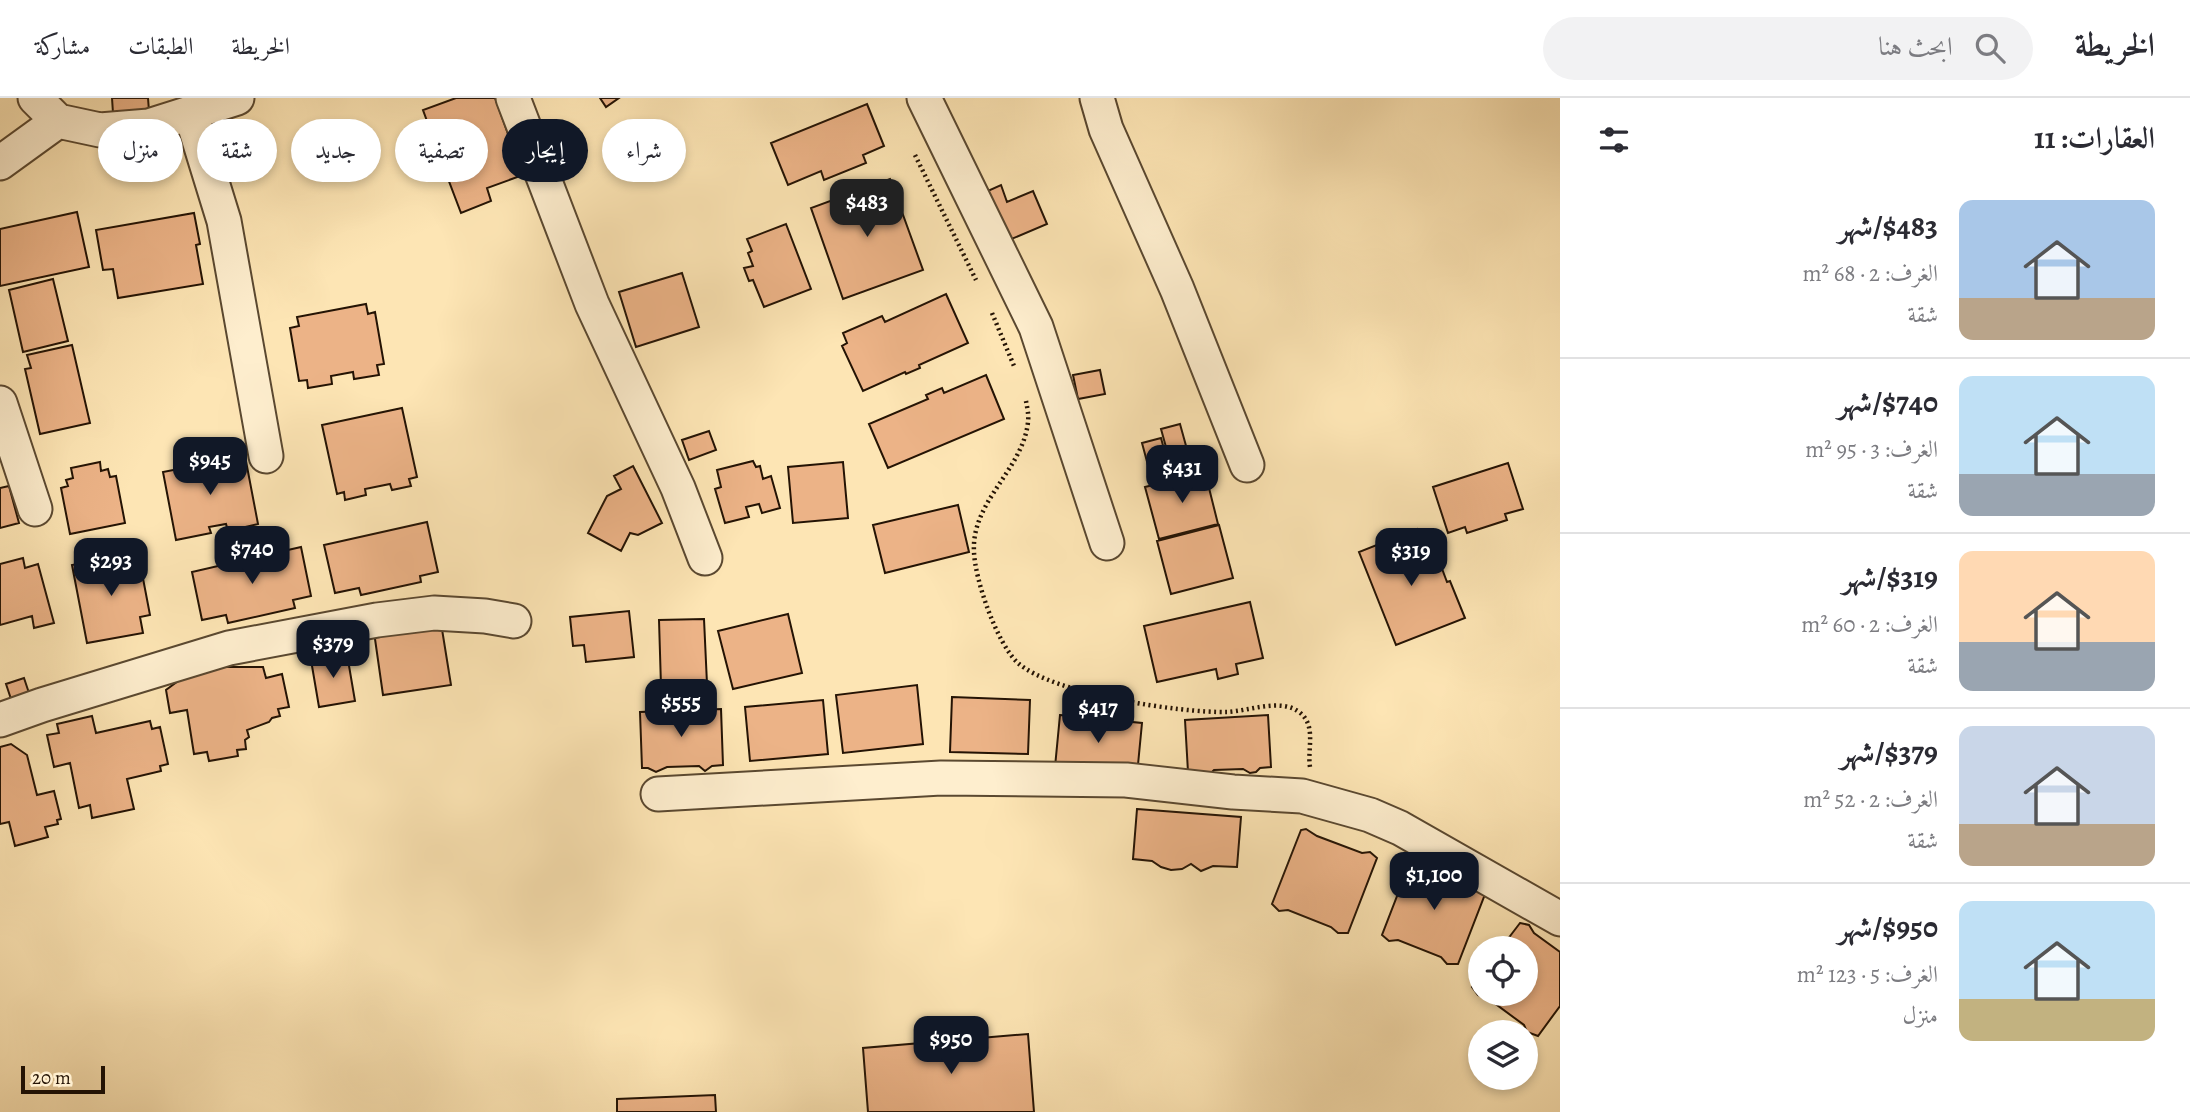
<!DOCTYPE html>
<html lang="ar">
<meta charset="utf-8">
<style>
:root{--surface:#fff;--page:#f2f2f3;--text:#2b2b33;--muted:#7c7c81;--line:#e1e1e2;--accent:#111827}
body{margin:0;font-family:Alegreya,Amiri,serif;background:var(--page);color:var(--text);direction:rtl;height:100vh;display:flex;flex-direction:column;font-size:26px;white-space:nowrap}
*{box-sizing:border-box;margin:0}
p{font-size:23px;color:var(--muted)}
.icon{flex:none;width:38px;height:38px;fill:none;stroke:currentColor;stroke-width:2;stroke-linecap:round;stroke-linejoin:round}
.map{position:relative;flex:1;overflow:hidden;direction:ltr}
.drawer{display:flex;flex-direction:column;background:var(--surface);width:630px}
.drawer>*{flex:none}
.guide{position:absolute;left:21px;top:21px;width:665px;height:63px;direction:rtl;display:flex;gap:14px}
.tools{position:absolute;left:1468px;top:838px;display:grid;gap:14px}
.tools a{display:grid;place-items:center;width:70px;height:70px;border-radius:50%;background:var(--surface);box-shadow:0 4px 10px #0003;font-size:35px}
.scale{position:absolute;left:21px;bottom:18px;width:84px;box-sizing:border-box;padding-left:7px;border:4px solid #241304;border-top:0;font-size:19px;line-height:24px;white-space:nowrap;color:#241304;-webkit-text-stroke:5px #feeece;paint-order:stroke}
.price{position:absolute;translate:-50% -60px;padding:0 16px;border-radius:14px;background:var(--accent);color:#fff;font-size:23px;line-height:46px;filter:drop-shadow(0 2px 4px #0008)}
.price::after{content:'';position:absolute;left:50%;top:42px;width:21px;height:16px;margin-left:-10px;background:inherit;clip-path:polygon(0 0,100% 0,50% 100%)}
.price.active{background:#222;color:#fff}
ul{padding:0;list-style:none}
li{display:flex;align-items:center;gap:21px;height:175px;padding:0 35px}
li+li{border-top:2px solid var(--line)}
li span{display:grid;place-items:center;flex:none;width:196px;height:140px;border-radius:14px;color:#555}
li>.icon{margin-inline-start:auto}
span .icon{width:84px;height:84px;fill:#fffc;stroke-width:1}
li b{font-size:30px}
h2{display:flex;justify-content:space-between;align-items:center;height:84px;padding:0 35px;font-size:30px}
.chip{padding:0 24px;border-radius:32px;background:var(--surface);box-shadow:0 4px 10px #0003;font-size:24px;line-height:63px}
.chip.active{background:var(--accent);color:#fff}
header{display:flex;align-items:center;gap:42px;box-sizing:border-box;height:98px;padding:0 35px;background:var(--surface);border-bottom:2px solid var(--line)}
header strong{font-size:33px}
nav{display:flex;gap:38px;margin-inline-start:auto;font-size:24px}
.search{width:490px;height:63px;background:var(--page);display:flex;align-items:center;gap:18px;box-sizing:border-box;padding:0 24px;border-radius:38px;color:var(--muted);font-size:26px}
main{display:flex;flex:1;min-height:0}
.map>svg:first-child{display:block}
</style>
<header>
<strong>الخريطة</strong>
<div class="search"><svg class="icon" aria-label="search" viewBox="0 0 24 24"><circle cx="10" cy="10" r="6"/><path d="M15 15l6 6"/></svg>ابحث هنا</div>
<nav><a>الخريطة</a><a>الطبقات</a><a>مشاركة</a></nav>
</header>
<main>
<section class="drawer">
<h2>العقارات: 11<svg class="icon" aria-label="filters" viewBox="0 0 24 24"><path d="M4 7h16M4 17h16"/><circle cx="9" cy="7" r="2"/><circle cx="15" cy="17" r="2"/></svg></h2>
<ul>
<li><span style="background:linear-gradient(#a9c7e8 70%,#b9a48a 0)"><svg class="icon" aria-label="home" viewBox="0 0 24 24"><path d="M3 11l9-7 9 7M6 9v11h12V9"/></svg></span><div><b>$483/شهر</b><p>الغرف: 2 · 68 m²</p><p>شقة</p></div></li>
<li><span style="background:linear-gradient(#bfe0f5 70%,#9aa5b1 0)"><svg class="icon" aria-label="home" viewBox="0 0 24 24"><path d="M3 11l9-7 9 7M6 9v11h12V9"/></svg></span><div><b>$740/شهر</b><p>الغرف: 3 · 95 m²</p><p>شقة</p></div></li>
<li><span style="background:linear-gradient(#ffd9b3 65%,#9aa5b1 0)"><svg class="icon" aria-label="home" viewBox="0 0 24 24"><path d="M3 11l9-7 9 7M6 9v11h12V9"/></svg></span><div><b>$319/شهر</b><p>الغرف: 2 · 60 m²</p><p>شقة</p></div></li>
<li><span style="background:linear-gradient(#c9d6e8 70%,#b9a48a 0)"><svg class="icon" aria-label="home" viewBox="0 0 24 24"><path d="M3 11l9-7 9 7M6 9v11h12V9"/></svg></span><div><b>$379/شهر</b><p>الغرف: 2 · 52 m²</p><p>شقة</p></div></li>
<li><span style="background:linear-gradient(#bfe0f5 70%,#c2b280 0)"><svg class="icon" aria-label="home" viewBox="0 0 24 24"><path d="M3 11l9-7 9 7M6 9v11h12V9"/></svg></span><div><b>$950/شهر</b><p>الغرف: 5 · 123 m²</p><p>منزل</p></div></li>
</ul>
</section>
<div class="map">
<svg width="1560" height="1014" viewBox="0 0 1560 1014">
<rect width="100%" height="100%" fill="#fde5b4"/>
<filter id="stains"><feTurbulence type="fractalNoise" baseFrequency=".00286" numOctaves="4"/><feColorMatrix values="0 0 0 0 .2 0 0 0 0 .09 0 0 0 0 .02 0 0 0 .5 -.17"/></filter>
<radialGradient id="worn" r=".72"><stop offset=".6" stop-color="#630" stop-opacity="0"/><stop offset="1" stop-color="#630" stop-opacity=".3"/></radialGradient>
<path fill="#ecb387" stroke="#241304" stroke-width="2" d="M112,0H148L149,13L113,15Z
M456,0H495L523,77L487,90L491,103L461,115L447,78L453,76L436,32L431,34L423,12Z
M600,0H619L606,9Z
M867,6L884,48L863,57L866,65L824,82L821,73L788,87L771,45Z
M890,81L923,172L843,201L811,110Z
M1001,87L1007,104L1033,93L1047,126L1002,145L981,96Z
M77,114L89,169L0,188V131Z
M194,115L200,146L196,147L203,186L118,200L113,171L103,172L96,132Z
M786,126L811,191L764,209L753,182L749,183L744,170L753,168L748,155L752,153L747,141Z
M682,175L699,229L636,249L619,194Z
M53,181L68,243L23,254L9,192Z
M946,196L968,245L919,267L920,270L906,276L905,274L863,293L842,248L847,245L843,235L882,218L885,224Z
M366,206L368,216L375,214L384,266L377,267L379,277L354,281L353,274L331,278L332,286L308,290L307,282L299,283L290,230L299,228L297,219Z
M72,247L90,325L40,336L25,271L31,270L27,257Z
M1100,272L1105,296L1078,301L1073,277Z
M986,277L1004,321L888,370L869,326L928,301L926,297L942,290L944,295Z
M402,310L417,379L409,381L411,388L392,392L390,386L365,391L366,397L345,402L344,394L337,396L322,327Z
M1180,326L1188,355L1169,360L1161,331Z
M709,333L716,352L689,362L682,342Z
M1161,340L1168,366L1149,371L1142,345Z
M245,358L258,426L228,433L226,426L209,429L211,435L176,442L163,374Z
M753,363L756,369L760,368L763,381L771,378L780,410L762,415L759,406L746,409L749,419L725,425L715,391L721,389L717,372Z
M100,364L101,373L108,371L110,379L116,378L125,425L70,436L61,390L68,388L66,382L73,380L71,370Z
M843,364L848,420L793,425L788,369Z
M1508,365L1523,411L1505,416L1507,422L1467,435L1465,429L1448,435L1433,389Z
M633,368L662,425L638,437L630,435L621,453L588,435L607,398L621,391L614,378Z
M1205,374L1218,426L1159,441L1145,389Z
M9,388L19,425L0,430V390Z
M958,407L969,454L885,475L873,427Z
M427,424L438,474L420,478L421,484L361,497L359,490L335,495L324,447Z
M1219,427L1233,480L1171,496L1157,443Z
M1417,431L1430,463L1438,460L1447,484L1450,483L1465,520L1396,547L1359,454Z
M301,449L311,498L293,502L295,510L228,525L226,517L202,522L192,474Z
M132,456L135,471L141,470L150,517L140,519L143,535L87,545L72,467Z
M23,460L25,470L38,466L54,525L34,530L32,518L0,527V466Z
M1250,504L1263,560L1236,566L1238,576L1218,581L1216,571L1157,584L1144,528Z
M629,513L634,559L586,564L584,547L573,548L570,519Z
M788,516L802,575L733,591L718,533Z
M704,521L707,586L661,588L659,522Z
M441,525L451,587L383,597L374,534Z
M347,556L355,603L319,609L311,562Z
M197,569H263L266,580L282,576L289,609L278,611L280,618L272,620L269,624L247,632L249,639L245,642L246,651L237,652L238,658L209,663L207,654L194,656L187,612L170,615L166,592Z
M24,580L30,598L12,604L6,586Z
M917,587L923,646L843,655L836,597Z
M952,599L1030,602L1028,656L950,654Z
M823,602L828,656L750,663L745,609Z
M721,611L723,667L712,668L705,673L699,668L667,669L656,674L648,670H642L640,614Z
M1060,617L1142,625L1137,677L1055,669Z
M1268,617L1271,669L1260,670L1256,674L1250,675L1243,671L1214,672L1210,676L1188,674L1185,622Z
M92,618L96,635L150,623L152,631L160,629L168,666L160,668L161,673L127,681L134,711L92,720L90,707L79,710L70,665L54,669L47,637L59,635L57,626Z
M11,646L27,657L37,697L54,693L61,721L57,722L58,726L45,729L48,739L15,748L9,724L0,726V649Z
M1137,711L1241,719L1237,769L1213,768L1201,773L1191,766L1182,771L1171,772L1161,769L1152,763L1133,761Z
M1306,731L1317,738L1362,755L1370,754L1377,760L1348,835H1338L1331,829L1288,812L1279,813L1272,806L1301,732Z
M1411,762H1420L1427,768L1487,791L1458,866H1447L1441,859L1398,842L1389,843L1382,837Z
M1520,825L1529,827L1534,835L1560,854V908L1538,938L1527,934L1524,927L1486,899L1478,897L1472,889L1480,878V896H1526V850H1501Z
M1028,936L1034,1014H868L863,950Z
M715,997L716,1014H617V1001Z"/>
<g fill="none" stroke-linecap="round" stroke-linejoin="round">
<g stroke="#5a4830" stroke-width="37">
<path id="street" d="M35,0L58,23L100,32L149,28L237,0
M513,0L592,206L678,390L705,460
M924,0L1036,229L1107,445
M1097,0L1106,31L1177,191L1247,367
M191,16L224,123L266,358
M0,65L58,23
M0,305L35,411
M0,622L42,607L229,550L377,522L434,515L485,518L514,523
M658,696L941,680L1126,682L1233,694L1302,698L1370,717L1400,730L1560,821"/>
</g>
<path stroke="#241304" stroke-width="4.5" stroke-dasharray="2 3.5" stroke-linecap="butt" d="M915,57L976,182
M992,215L1014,268
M1026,303C1027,309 1029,317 1028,324C1023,372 971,403 974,454C975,482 997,546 1018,565C1053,596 1180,615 1227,614C1249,613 1281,600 1299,614C1317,627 1307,651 1310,669"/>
<use href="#street" stroke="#feeece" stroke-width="33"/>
</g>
<rect width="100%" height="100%" filter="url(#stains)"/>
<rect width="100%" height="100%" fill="url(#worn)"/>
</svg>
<div class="tools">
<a><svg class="icon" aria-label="locate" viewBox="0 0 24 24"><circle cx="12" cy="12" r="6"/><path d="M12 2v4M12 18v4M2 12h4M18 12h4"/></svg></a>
<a><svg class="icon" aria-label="layers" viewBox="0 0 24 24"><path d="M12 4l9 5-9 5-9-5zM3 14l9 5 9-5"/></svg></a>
</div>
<div class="scale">20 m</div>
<b class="price active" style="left:867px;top:141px">$483</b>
<b class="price" style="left:210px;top:399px">$945</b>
<b class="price" style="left:1182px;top:407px">$431</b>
<b class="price" style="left:252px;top:488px">$740</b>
<b class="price" style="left:1411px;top:490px">$319</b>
<b class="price" style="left:111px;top:500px">$293</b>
<b class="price" style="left:333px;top:582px">$379</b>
<b class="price" style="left:681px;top:641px">$555</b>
<b class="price" style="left:1098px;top:647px">$417</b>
<b class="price" style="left:1434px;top:814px">$1,100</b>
<b class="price" style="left:951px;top:978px">$950</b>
<div class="guide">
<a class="chip">شراء</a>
<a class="chip active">إيجار</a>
<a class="chip">تصفية</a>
<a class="chip">جديد</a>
<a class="chip">شقة</a>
<a class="chip">منزل</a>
</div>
</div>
</main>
